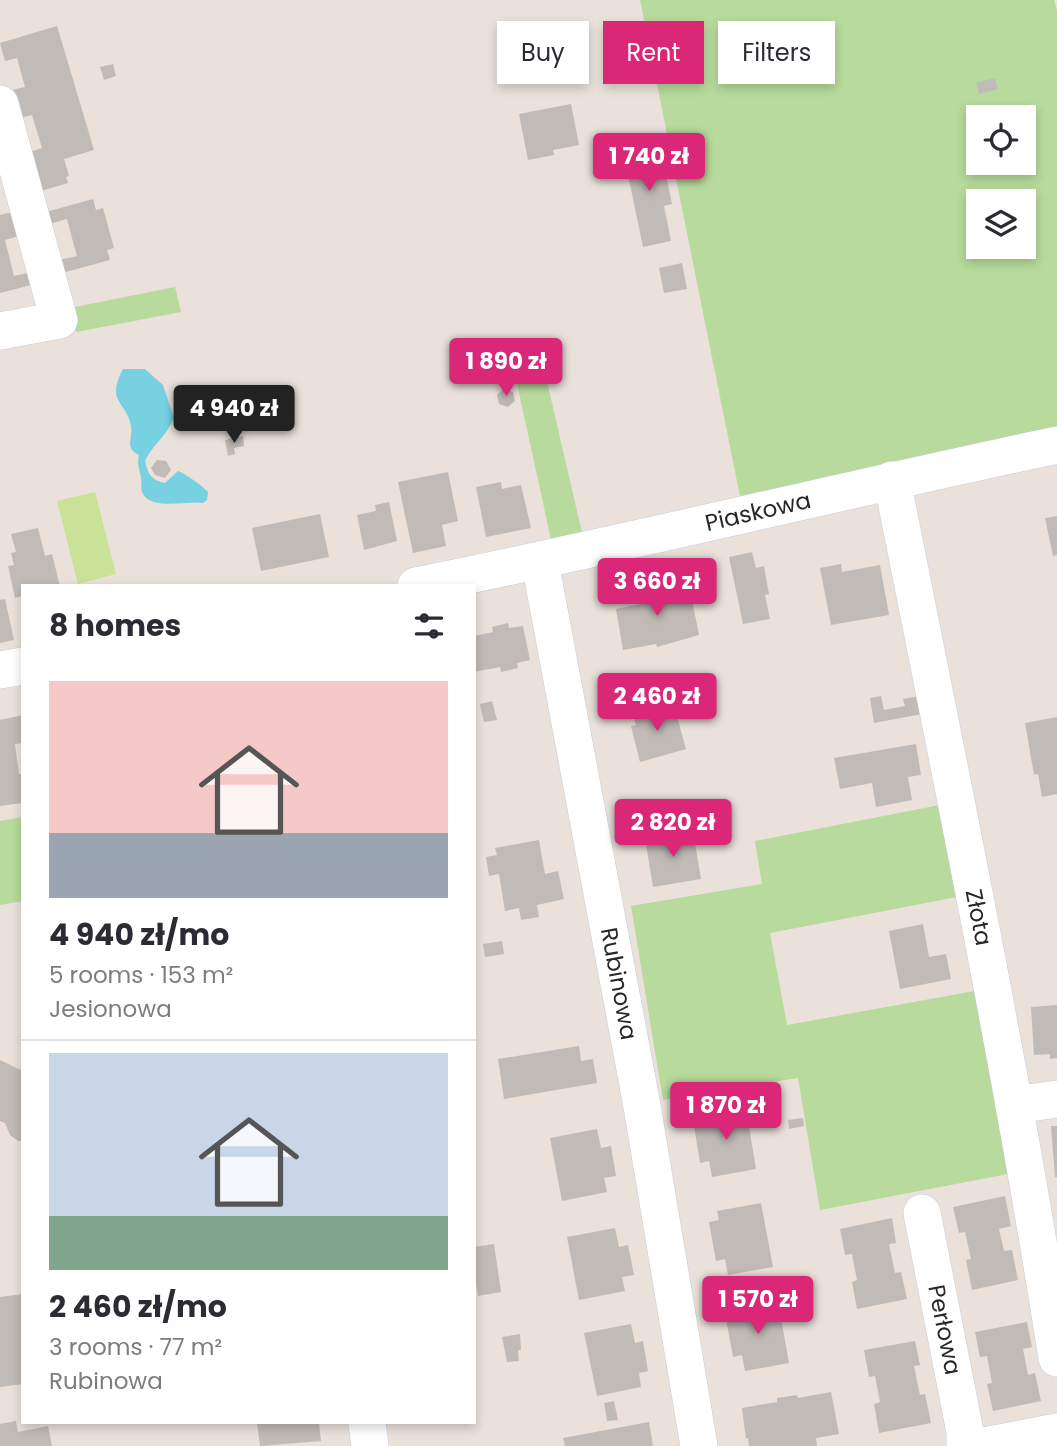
<!DOCTYPE html>
<meta charset="utf-8">
<style>
:root{--surface:#fff;--page:#f7f7f7;--text:#2b2b33;--muted:#7c7c81;--line:#e1e1e2;--accent:#db2777}
body{margin:0;font-family:Poppins,sans-serif;background:var(--page);color:var(--text);height:100vh;display:flex;flex-direction:column;font-size:26px;white-space:nowrap}
*{box-sizing:border-box;margin:0}
p{font-size:23px;color:var(--muted)}
.icon{flex:none;width:38px;height:38px;fill:none;stroke:currentColor;stroke-width:2;stroke-linecap:round;stroke-linejoin:round}
.map{position:relative;flex:1;overflow:hidden}
.drawer{position:absolute;left:21px;top:584px;width:455px;height:840px;display:flex;flex-direction:column;background:var(--surface);border-radius:0px;box-shadow:0 4px 10px #0003}
.drawer>*{flex:none}
.banner{position:absolute;left:497px;top:21px;width:455px;height:63px;display:flex;gap:14px}
.controls{position:absolute;left:966px;top:105px;display:grid;gap:14px}
.controls a{display:grid;place-items:center;width:70px;height:70px;border-radius:0px;background:var(--surface);box-shadow:0 4px 10px #0003;font-size:35px}
.price{position:absolute;translate:-50% -60px;padding:0 16px;border-radius:7px;background:var(--accent);color:#fff;font-size:23px;line-height:46px;filter:drop-shadow(0 2px 4px #0008)}
.price::after{content:'';position:absolute;left:50%;top:42px;width:21px;height:16px;margin-left:-10px;background:inherit;clip-path:polygon(0 0,100% 0,50% 100%)}
.price.on{background:#222;color:#fff}
ul{padding:0;list-style:none}
li{display:grid;align-content:center;gap:14px;height:371px;padding:0 28px}
li+li{border-top:2px solid var(--line)}
li span{display:grid;place-items:center;height:217px;border-radius:0px;color:#555}
li>.icon{margin-inline-start:auto}
span .icon{width:126px;height:126px;fill:#fffc;stroke-width:1}
li b{font-size:30px}
h2{display:flex;justify-content:space-between;align-items:center;height:84px;padding:0 28px;font-size:30px}
.tag{padding:0 24px;border-radius:0px;background:var(--surface);box-shadow:0 4px 10px #0003;font-size:24px;line-height:63px}
.tag.on{background:var(--accent);color:#fff}
.map>svg:first-child{display:block}
</style>
<div class="map">
<svg width="1057" height="1446" viewBox="0 0 1057 1446">
<rect width="100%" height="100%" fill="#e9e1da"/>
<path fill="#b8da9c" fill-rule="evenodd" d="M640,0H1054L1057,11V435L742,506ZM978,117H1024V163H978ZM978,201H1024V247H978Z
M175,287L181,312L76,332L70,308Z
M545,373L583,537L552,544L516,379Z
M945,804L962,896L770,933L787,1025L980,990L1013,1173L820,1210L798,1078L663,1100L631,906L762,884L755,841Z
M23,817V901L0,905V821Z"/>
<path fill="#cae198" d="M95,492L116,574L78,584L57,501Z"/>
<path fill="#77d1e1" d="M123,369H145L163,385L174,418C165,438 154,443 145,461C148,474 151,480 165,483L178,471C184,473 203,486 208,492L207,500L203,503C187,500 153,511 143,494C140,489 142,483 141,477C139,469 137,464 139,455C124,448 133,438 131,426C127,401 105,403 123,369Z"/>
<path fill="#c1bbb7" d="M57,26L94,150L64,159L69,176L66,177L68,183L41,191L30,152L42,148L32,115L20,118L12,90L25,87L17,58L5,61L0,43Z
M113,64L116,76L104,80L100,67Z
M995,78L998,89L979,94L976,83Z
M571,104L579,145L553,150L554,155L528,160L519,114Z
M660,144L672,204L664,206L671,241L643,247L623,151Z
M93,199L96,210L103,208L114,248L107,250L110,260L62,273L59,260L77,256L72,238L67,219L49,224L46,212Z
M16,211L22,235L5,240L14,276L32,272L35,284L0,293V215Z
M682,263L687,289L664,293L659,268Z
M504,389L513,392L515,401L508,407L499,404L497,395Z
M243,436L244,446L234,448L235,454L228,456L225,440Z
M157,460L166,461L171,470L165,478L155,475L151,468Z
M448,472L458,521L442,525L446,546L413,553L398,482Z
M501,482L502,489L521,485L531,528L486,537L476,487Z
M389,502L397,541L364,550L357,515L376,511L375,505Z
M320,514L329,557L261,571L252,528Z
M1057,516V555L1053,556L1045,518Z
M38,528L45,556L52,554L60,586H23V596L15,598L8,566L14,565L11,553L16,552L11,534Z
M752,552L756,568L764,566L769,594L765,595L770,619L743,624L729,557Z
M841,564L842,572L880,565L889,615L831,625L820,568Z
M669,577L673,599L691,595L699,635L657,647L656,644L623,650L616,609L645,603L641,582Z
M5,599L14,640L0,643V600Z
M508,623L509,628L523,626L530,660L517,663L518,668L501,672L500,667L474,672V636L493,632L492,627Z
M881,696L884,710L905,706L903,699L919,696L922,714L874,723L870,698Z
M492,701L497,720L484,722L480,704Z
M663,702L667,715L676,713L686,749L640,762L631,726L636,725L632,711Z
M23,715V743L15,744L19,774H23V803L0,806V720Z
M1057,717V794L1042,797L1038,774L1034,775L1025,723Z
M916,744L921,775L908,777L912,800L876,807L872,783L840,789L834,758Z
M693,831L701,879L653,887L645,838Z
M539,840L545,874L558,871L564,899L537,905L539,917L521,920L519,908L505,911L499,874L489,876L486,857L497,855L495,848Z
M923,924L929,957L946,954L951,979L900,989L889,931Z
M502,941L504,954L485,957L483,944Z
M1057,1005V1058L1050,1059V1054L1034,1055L1031,1007Z
M579,1046L581,1061L593,1059L597,1083L504,1099L498,1059Z
M0,1060L23,1071L21,1086L23,1091V1141H18L10,1135L5,1123L0,1121Z
M746,1108L756,1169L712,1177L709,1161L700,1163L694,1126L703,1124L701,1115Z
M803,1118L804,1126L789,1129L788,1120Z
M1051,1126H1057V1177H1055Z
M597,1129L601,1148L611,1146L616,1176L604,1178L607,1192L562,1201L550,1138Z
M1005,1196L1011,1226L999,1229L1004,1251L1012,1250L1018,1280L972,1290L966,1260L971,1259L965,1232L959,1233L953,1207Z
M761,1203L773,1267L728,1275L725,1259L716,1261L709,1222L719,1220L717,1211Z
M892,1218L896,1243L889,1244L895,1273L901,1272L907,1299L857,1309L852,1282L857,1280L852,1254L845,1255L840,1229Z
M615,1228L619,1247L628,1245L634,1275L622,1277L625,1291L579,1300L567,1237Z
M494,1244L501,1292L478,1296L474,1271V1247Z
M23,1294V1384L0,1387V1297Z
M778,1301L789,1363L745,1371L742,1355L733,1357L726,1319L735,1317L734,1308Z
M1027,1322L1032,1347L1023,1349L1028,1375L1035,1373L1041,1401L993,1411L987,1384L992,1383L987,1356L980,1357L975,1332Z
M631,1324L635,1343L643,1341L648,1371L639,1373L641,1387L597,1396L584,1333Z
M520,1334L521,1350H518L519,1361L507,1362L502,1337Z
M915,1341L920,1365L914,1366L920,1395L925,1394L931,1423L879,1433L874,1404L880,1402L875,1376L869,1377L864,1350Z
M831,1392L839,1434L816,1438L817,1446H749L748,1438L746,1439L742,1408L777,1402V1398L797,1395L798,1398Z
M614,1401L618,1420L607,1421L604,1403Z
M16,1421L18,1432L48,1426L52,1446H0V1424Z
M649,1422L653,1446H565L563,1438Z
M257,1423H319L321,1441L260,1446Z"/>
<g fill="none" stroke-linecap="round" stroke-linejoin="round">
<g stroke="#c9cdd8" stroke-width="38">
<g id="minor">
<path d="M0,104L59,320L0,331"/>
<path id="s1" d="M892,480C950,772 1011,1064 1057,1358"/>
<path id="s2" d="M540,562L642,1106L699,1446"/>
<path id="s3" d="M416,586C631,543 843,490 1057,445"/>
<path d="M0,670L23,666"/>
<path d="M1014,1105L1057,1099"/>
<path id="s4" d="M922,1213L965,1432V1446"/>
<path d="M367,1423L370,1446"/>
<path d="M984,1446L1057,1432"/>
</g>
</g>
<use href="#minor" stroke="#fff" stroke-width="37"/>
</g>
<g text-anchor="middle" stroke-width="5" stroke-linejoin="round" paint-order="stroke">
<g font-size="23" fill="#272727" stroke="#fff">
<text dy="8" stroke="none"><textPath href="#s3" startOffset="350">Piaskowa</textPath></text>
<text dy="8" stroke="none"><textPath href="#s1" startOffset="446">Złota</textPath></text>
<text dy="8" stroke="none"><textPath href="#s2" startOffset="429">Rubinowa</textPath></text>
<text dy="8" stroke="none"><textPath href="#s4" startOffset="119">Perłowa</textPath></text>
</g>
</g>
</svg>
<div class="controls">
<a><svg class="icon" aria-label="locate" viewBox="0 0 24 24"><circle cx="12" cy="12" r="6"/><path d="M12 2v4M12 18v4M2 12h4M18 12h4"/></svg></a>
<a><svg class="icon" aria-label="layers" viewBox="0 0 24 24"><path d="M12 4l9 5-9 5-9-5zM3 14l9 5 9-5"/></svg></a>
</div>
<b class="price" style="left:649px;top:193px">1 740 zł</b>
<b class="price" style="left:506px;top:398px">1 890 zł</b>
<b class="price on" style="left:234px;top:445px">4 940 zł</b>
<b class="price" style="left:657px;top:618px">3 660 zł</b>
<b class="price" style="left:657px;top:733px">2 460 zł</b>
<b class="price" style="left:673px;top:859px">2 820 zł</b>
<b class="price" style="left:726px;top:1142px">1 870 zł</b>
<b class="price" style="left:758px;top:1336px">1 570 zł</b>
<div class="banner">
<a class="tag">Buy</a>
<a class="tag on">Rent</a>
<a class="tag">Filters</a>
</div>
<section class="drawer">
<h2>8 homes<svg class="icon" aria-label="filters" viewBox="0 0 24 24"><path d="M4 7h16M4 17h16"/><circle cx="9" cy="7" r="2"/><circle cx="15" cy="17" r="2"/></svg></h2>
<ul>
<li><span style="background:linear-gradient(#f6c9c9 70%,#9aa5b1 0)"><svg class="icon" aria-label="home" viewBox="0 0 24 24"><path d="M3 11l9-7 9 7M6 9v11h12V9"/></svg></span><div><b>4 940 zł/mo</b><p>5 rooms · 153 m²</p><p>Jesionowa</p></div></li>
<li><span style="background:linear-gradient(#c9d6e8 75%,#7fa58c 0)"><svg class="icon" aria-label="home" viewBox="0 0 24 24"><path d="M3 11l9-7 9 7M6 9v11h12V9"/></svg></span><div><b>2 460 zł/mo</b><p>3 rooms · 77 m²</p><p>Rubinowa</p></div></li>
</ul>
</section>
</div>
